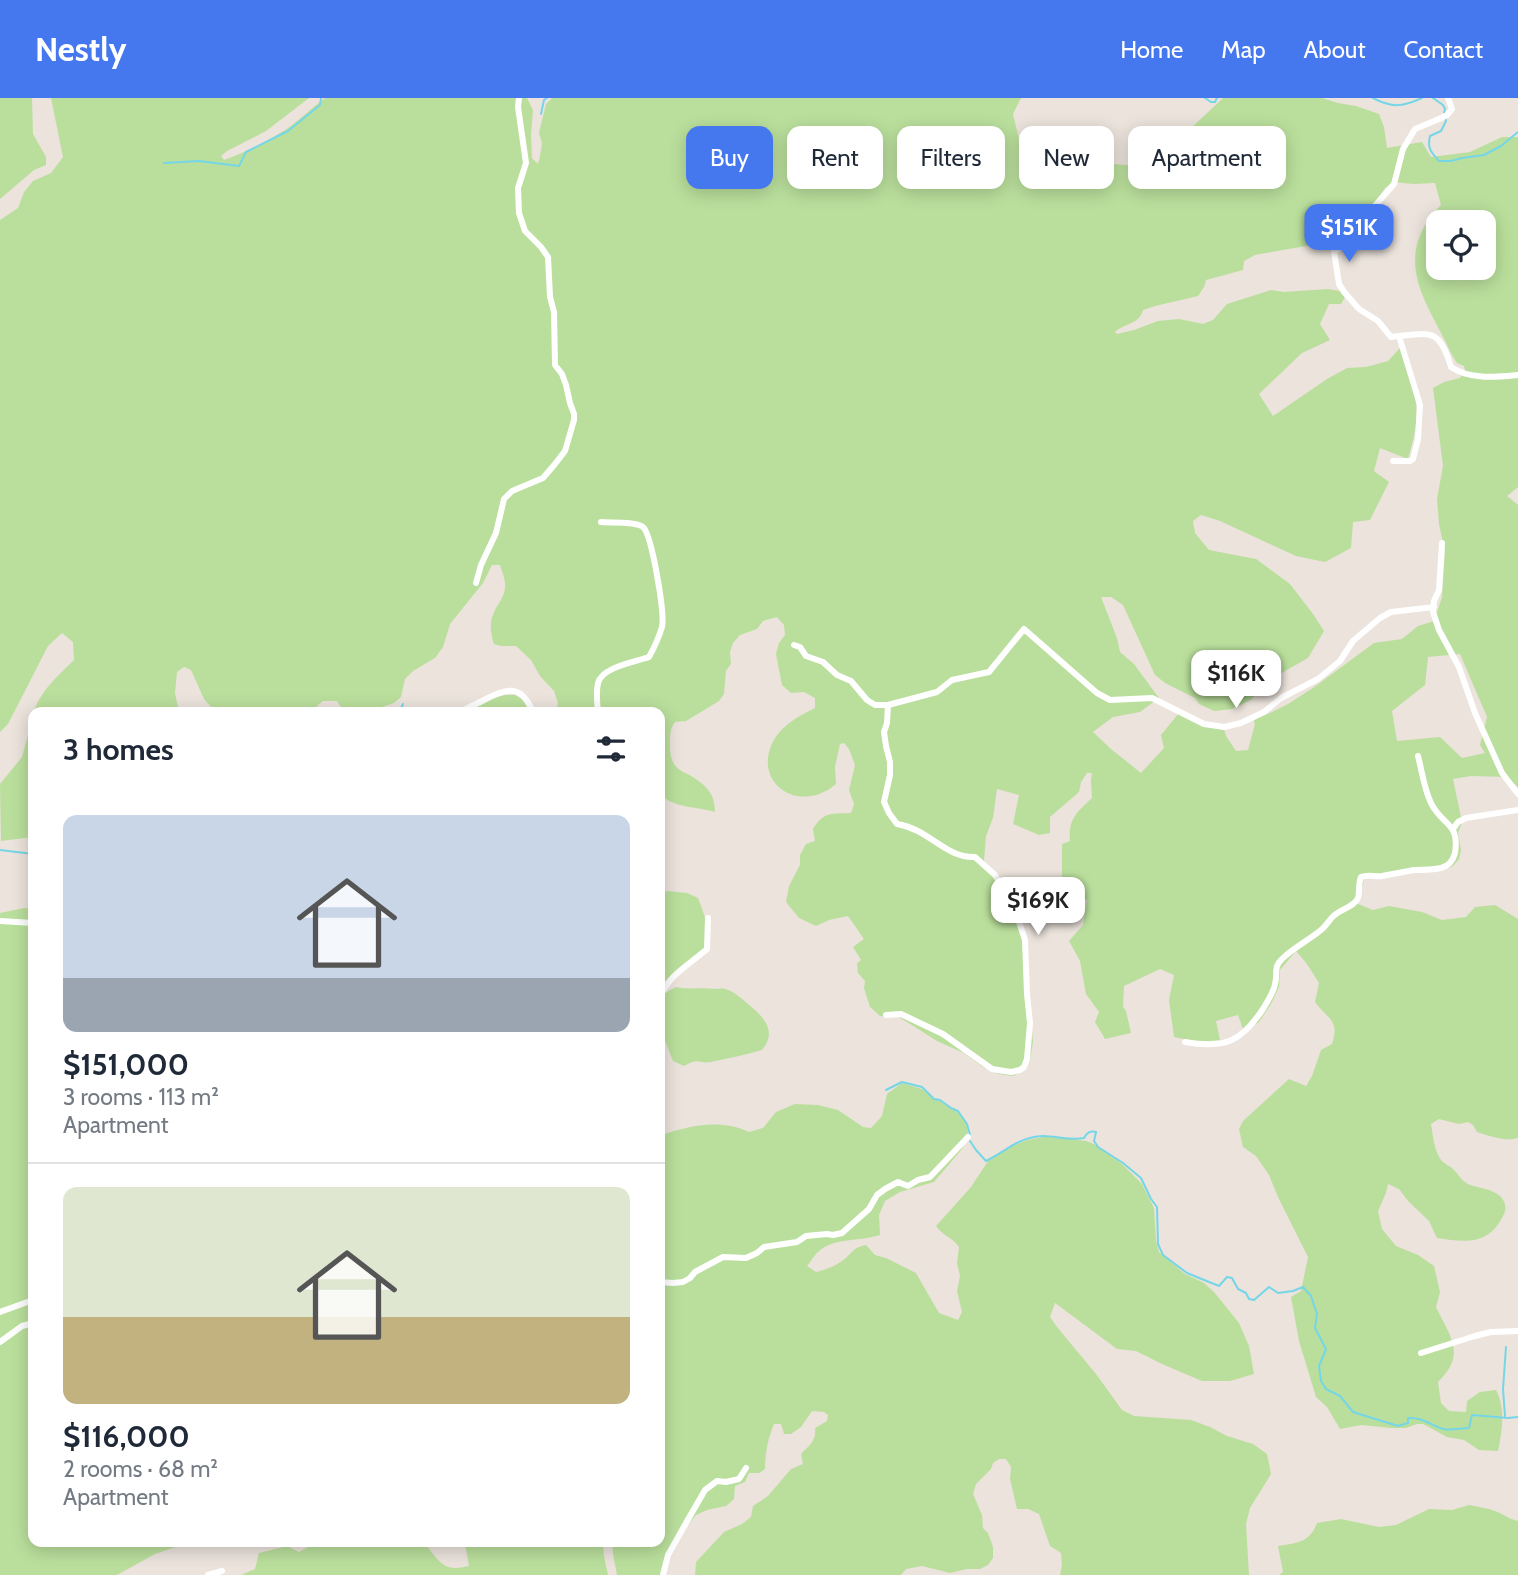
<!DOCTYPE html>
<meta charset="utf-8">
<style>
:root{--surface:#fff;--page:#f2f2f3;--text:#1f2937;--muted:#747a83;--line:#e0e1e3;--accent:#4578ef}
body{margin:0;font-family:Cabin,sans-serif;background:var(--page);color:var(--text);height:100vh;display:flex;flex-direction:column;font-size:26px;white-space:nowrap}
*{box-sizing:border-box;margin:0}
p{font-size:23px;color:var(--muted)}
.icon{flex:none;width:38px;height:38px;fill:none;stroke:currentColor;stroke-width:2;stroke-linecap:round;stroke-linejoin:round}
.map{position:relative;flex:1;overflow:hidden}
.drawer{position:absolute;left:28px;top:609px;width:637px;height:840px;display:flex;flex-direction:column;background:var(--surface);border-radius:14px;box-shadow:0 4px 18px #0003}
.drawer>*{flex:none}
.banner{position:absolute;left:686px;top:28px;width:665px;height:63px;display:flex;gap:14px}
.buttons{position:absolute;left:1426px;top:112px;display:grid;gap:14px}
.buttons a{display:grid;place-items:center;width:70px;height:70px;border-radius:14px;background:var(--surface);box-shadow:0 4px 18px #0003;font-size:35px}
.price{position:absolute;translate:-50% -60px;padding:0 16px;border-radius:14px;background:#fff;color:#222;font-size:23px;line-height:46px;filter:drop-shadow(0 2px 4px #0008)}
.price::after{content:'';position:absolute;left:50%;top:42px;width:21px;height:16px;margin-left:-10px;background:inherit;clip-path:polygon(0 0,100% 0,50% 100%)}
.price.current{background:var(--accent);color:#fff}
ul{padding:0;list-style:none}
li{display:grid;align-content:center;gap:14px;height:371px;padding:0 35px}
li+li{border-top:2px solid var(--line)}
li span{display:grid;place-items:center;height:217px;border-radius:14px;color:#555}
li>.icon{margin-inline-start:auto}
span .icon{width:126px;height:126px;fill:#fffc;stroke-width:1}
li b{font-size:30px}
h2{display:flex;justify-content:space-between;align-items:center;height:84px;padding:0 35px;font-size:30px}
.pill{padding:0 24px;border-radius:14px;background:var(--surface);box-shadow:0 4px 18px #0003;font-size:24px;line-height:63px}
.pill.current{background:var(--accent);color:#fff}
header{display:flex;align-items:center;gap:42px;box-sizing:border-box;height:98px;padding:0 35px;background:var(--accent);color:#fff}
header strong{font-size:33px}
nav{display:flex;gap:38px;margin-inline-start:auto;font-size:24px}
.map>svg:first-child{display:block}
</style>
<header>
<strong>Nestly</strong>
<nav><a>Home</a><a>Map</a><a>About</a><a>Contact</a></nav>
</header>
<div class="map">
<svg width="1518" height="1477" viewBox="0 0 1518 1477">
<rect width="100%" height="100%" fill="#ebe3dc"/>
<path fill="#badf9c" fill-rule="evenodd" d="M0,0H32L33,36L46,59V67L34,72L0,101Z
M51,0H309L266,33L227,53L221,58L224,62C244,55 266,44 285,32C299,23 311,10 325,0H527L533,12L531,36L532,60L538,66L540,58L542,45L539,35L546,6L552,0H1021L1013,16L1023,58L1049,70L1083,64L1142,68L1189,32L1223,0H1322L1338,5L1356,8L1379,16L1384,29L1387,50L1422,44L1431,59L1470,54L1502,39H1518V389L1507,398L1518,407V689L1507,679L1471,678L1453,681L1462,724L1458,735L1461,752L1459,761L1453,768L1444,772L1420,773L1364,781L1358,806L1373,812L1389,808L1422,814L1442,822L1466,819L1475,809L1495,807L1518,821V1040C1505,1044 1490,1038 1477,1034L1473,1027L1468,1024L1459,1026L1439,1021L1431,1026C1433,1038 1434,1052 1441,1062C1445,1067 1451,1068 1454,1072C1460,1078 1461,1083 1470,1087C1479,1090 1492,1091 1500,1098C1506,1104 1507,1111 1503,1118C1488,1148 1465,1144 1437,1140L1429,1123L1408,1103L1399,1091L1388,1086L1386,1095L1378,1113L1382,1131L1396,1148L1418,1157L1434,1168L1440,1194L1436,1209C1450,1239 1467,1256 1438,1284L1441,1305L1449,1313L1466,1314L1467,1303L1480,1294L1496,1292C1506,1311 1502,1333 1498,1353L1479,1352L1464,1342L1447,1339L1423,1326H1417L1406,1330H1391L1361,1327L1340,1331L1327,1309L1316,1299L1299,1243L1291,1199L1301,1193L1308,1159L1278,1099L1269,1077L1256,1058L1243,1049L1239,1031L1243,1023L1289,981L1306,988L1312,978L1321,952L1332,946C1340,921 1328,922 1315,904L1319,885L1307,866L1296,853L1280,872L1279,889L1271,906L1259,924L1244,934L1238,917L1216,923L1220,942L1199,944L1174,939L1169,902L1174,877L1160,871L1124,888L1123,909L1126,913L1131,935L1105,941L1095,924L1099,914L1086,896L1080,863L1069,843L1083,827L1087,802L1070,796L1062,778V746L1070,743C1068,721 1077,714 1092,700L1091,682L1092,675H1087L1081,684L1079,694L1050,719V735L1039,737L1013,726L1019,697L997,691L993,720L986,738L984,762L993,779L1008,786L1021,811L1033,944L1030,962L1022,974L1012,978L999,976L983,969L964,955L937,943L899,919L880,918L870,909L864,890L865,883L858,875L857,865L861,862L853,849L864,841L848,818L829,822L816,828L799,820L786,804L789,788L800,767V757L806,746L815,743L813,731C824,713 832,716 851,715L854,706L849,692L855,667L849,651L844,645L840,646L835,669L836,686C799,718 749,684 775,640C784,626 800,617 815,610V600L804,594L791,595L782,587L776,556L779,545L785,537L784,527L777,519L763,523L757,531L740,537L733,545L730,554L731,566L726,573L724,596L719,603L686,623L675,624C670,631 670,637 670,645C670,650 670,657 672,662C676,672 684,674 693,679C708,689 715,697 715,714C696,708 675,711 660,696V614H556L558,605L554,593L540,578L531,562L516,548H501L494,546C491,538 489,525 493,517C496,507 504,501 505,490C506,482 502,474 500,467H492L483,485L450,526L443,549L435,560L413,573L405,581L401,599L394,605L379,610L365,609L360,614H344L337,603H323L317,608V614H213L212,610L204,601L191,572L184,569L177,574L175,595L179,614H34C40,593 59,577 74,562L73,544L62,535L48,548L8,626L0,634V122L18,110L24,94L33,83L51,75L63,59ZM1393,84L1414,86L1435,85L1441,107C1436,112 1431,118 1427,124C1396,172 1433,214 1452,257L1457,265L1464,268L1465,272L1460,280L1444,284L1433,290L1443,368L1437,401L1439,426L1445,454L1442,499L1434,523L1418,528L1402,541L1374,545L1313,590L1288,606L1268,616L1253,620L1255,626L1248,652L1236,653L1226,638L1223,627H1208L1179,615L1161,637L1164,650L1141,675L1111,651L1093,634L1113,619L1140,614L1159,600L1134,566L1120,554L1117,540L1101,499H1111L1123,507L1155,577L1165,585L1195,600L1199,606L1214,613L1232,611L1251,602L1264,585L1308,560L1324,533L1313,516L1290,486L1256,461L1209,452L1195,435L1193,423L1201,417L1220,423L1296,458L1325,464L1351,450L1353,424L1370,422L1389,384L1374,373L1380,350L1408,361C1423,311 1417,298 1400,250L1388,263L1366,269L1347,270L1327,281L1273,318L1259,296L1302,255L1330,242L1320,226L1329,206H1341L1345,199L1339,193L1328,191L1284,194L1271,192L1227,206L1213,222L1203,226L1179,221L1158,223L1134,232L1117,236L1115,234C1124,225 1139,227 1143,212L1155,208L1198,198L1204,189L1206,182L1243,172L1244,163L1255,157L1329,144L1351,128L1372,109L1385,90ZM1438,124H1484V170H1438ZM1460,556L1487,619L1480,647L1485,655L1462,660L1440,639L1397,643L1392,613L1425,587L1428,559Z
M504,597H515L522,601L527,609L539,614H466L481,607L492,600Z
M33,619V739L1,743L0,686L22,659Z
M667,793L687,795L698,800C704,815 712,836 703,852L669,879L660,890L665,895L676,889C690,892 701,889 715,891C718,891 722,890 725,891C734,893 742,901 748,906C763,918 778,933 762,952C745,957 728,960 711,964C698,966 700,959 684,968L673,963L666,945L660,935V795Z
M24,810L33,811V1444H190L155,1456L117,1477H0V815Z
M902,985L922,991L934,1001L940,1003L951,1011L958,1014L967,1027L968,1035L962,1051L934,1084L900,1094L885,1103L879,1117L880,1137C862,1143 840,1140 823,1150C816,1154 812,1162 807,1168L816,1174C826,1172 840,1166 847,1159C855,1151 854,1150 866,1147L875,1157L886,1160L916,1175L939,1215L958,1222L962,1214L957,1193L960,1178L957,1165L959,1149C951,1138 943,1138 936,1128L971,1089L990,1060L1012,1048L1027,1042L1050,1038L1086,1043L1096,1047L1122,1066L1142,1086L1154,1110L1156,1143L1159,1154L1185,1176L1204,1185L1214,1194L1239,1225L1249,1248L1254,1276L1230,1283H1202L1162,1266L1136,1253L1117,1251L1055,1205L1050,1219L1057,1229L1096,1276L1122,1312L1134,1318L1191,1322L1210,1329L1227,1338L1253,1346L1267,1356L1271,1376L1250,1410L1246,1426L1249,1477H1060L1062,1467L1061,1455L1050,1448L1039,1416L1028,1411H1017L1010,1381L1011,1369L1006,1361H999L993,1365L991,1371L976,1386L973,1396L982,1417L983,1430L988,1435L993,1449V1460L988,1467L980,1471H967L950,1475L922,1468L906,1471L901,1477H695L696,1464L724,1434L742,1426L751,1419L753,1408L768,1398L791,1371L803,1366L801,1356C809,1348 817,1342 815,1330L827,1323L828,1317L824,1314L812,1313L801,1329L791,1336H784L781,1326H774C768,1341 765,1354 765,1371L759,1375H749L745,1384L735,1388L734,1401L726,1408L707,1412L696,1417L687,1428L674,1441L664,1461L663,1477H617L613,1456L612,1444H660V1052L663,1048L665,1036C692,1027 722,1021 749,1034L763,1030L776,1014L795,1006L818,1007L838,1012L863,1029L871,1030L882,1018L887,996Z
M1469,1407C1478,1409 1487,1410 1495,1413C1504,1416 1508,1421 1518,1423V1477H1279L1283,1474L1278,1448C1296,1445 1310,1445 1317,1425L1341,1421L1379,1429L1396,1427L1429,1411L1452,1412Z
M317,1444H423C440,1462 441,1475 469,1468L466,1451L463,1444H603L604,1458L608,1477H241L255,1471L259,1455L287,1448L299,1454Z"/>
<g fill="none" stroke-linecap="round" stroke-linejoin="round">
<path stroke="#75d6e7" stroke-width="2" d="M1205,0L1211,4H1215L1217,0
M1373,0C1392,10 1402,9 1422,0
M1433,0L1443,7L1445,11L1444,15L1446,23L1441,33L1430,38C1427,50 1431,54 1439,63H1451L1462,60L1484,57L1501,48L1518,34
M541,16L544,2L547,0
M164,65L199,63L239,68L246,54L288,33L320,7L321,0
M399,614L403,606
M0,752L33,756
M886,992L902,984L922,989L934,1001L940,1002L951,1010L958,1013L967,1026L970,1037
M970,1043L976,1052L986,1063C1007,1053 1018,1039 1043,1038C1057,1038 1070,1043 1084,1040C1087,1035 1090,1032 1096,1034L1094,1043L1098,1049L1123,1065L1141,1080L1151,1101L1157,1109L1158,1146L1163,1157L1187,1175L1219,1188L1227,1179L1232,1180L1238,1191L1246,1195L1249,1201L1254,1202L1269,1189L1278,1195L1293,1193L1303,1189L1311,1198L1317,1216L1315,1230L1326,1251L1319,1268L1321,1283L1326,1291L1340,1298L1353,1314L1398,1328L1408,1325V1320C1423,1319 1430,1327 1443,1331C1451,1333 1461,1330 1469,1330L1472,1317L1508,1320L1518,1319
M1505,1318L1503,1291L1506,1249"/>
<path stroke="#fff" stroke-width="6" d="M1448,0L1452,11L1447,17L1439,21L1415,31L1403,51L1394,86L1366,118L1356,140L1334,154L1339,186L1345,195L1359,211L1378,223L1391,239C1429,235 1439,228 1451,269C1470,282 1496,279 1518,277
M1393,363H1410L1413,361L1418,341L1420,307L1399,238
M1442,445L1439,492L1434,503L1433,514L1439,532L1459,569L1475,615L1502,675L1518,696
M476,485L481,467L496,435L504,401L512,393L543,380L555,366L565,353L574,322V316L570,305L566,287L562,276L555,267L554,214L550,199L548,159L541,149L525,133L519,115L518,90L526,65L518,9L519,0
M794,547L800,549L806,558L823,564L837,577L851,583L867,602L875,607H888L937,594L952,582L989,574L1024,531L1097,595L1110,602L1152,600L1204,626L1224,629L1241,625L1264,614L1281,600L1318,581L1340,563L1353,543L1380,520L1391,514L1434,509
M461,614C468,609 474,607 482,603C506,590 521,585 533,614
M598,614C597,605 596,594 598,585C602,569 635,564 649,559C654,550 659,539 662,529C665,516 652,437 643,429C636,423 611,425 601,424
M1453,731L1458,724L1466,720L1518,712
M0,823L33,825
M660,900C668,877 689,867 707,851L708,820
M886,917L901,916L943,936L992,971L1011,974L1020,972L1024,969L1027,961L1030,925L1027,896L1025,842L1014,809L995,777L975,759C945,760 929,731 897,726L889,715L884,704L890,677V664L886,648L884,634L887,625L888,607
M1185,944C1225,951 1241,944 1263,911C1267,904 1274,894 1275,886C1278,876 1273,869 1282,861C1293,850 1309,842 1321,832C1327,827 1330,820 1336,816C1342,811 1355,808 1358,800C1360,793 1358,786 1361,779C1368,776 1375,779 1382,778C1393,776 1403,774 1414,772C1423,772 1432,772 1441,770C1449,768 1453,763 1455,755C1460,724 1442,728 1431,705C1424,691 1422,673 1418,658
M660,1184L673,1185L683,1184L690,1180L695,1174L723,1159L746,1160L757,1155L764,1149L797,1144L806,1138L827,1136L833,1137L842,1135L869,1111L877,1097L885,1091L898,1084L908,1088L918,1082L930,1079L968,1039
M0,1214L33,1202
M0,1244L22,1228L33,1225
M1421,1255L1475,1238L1491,1234L1518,1233
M208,1477L222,1473
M663,1477L668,1457L686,1425L705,1392L717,1383L726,1384L739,1381L746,1370"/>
</g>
</svg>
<div class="buttons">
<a><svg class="icon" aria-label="locate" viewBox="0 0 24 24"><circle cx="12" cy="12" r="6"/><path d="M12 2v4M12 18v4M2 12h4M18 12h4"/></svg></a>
</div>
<b class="price current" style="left:1349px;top:166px">$151K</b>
<b class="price" style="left:1236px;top:612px">$116K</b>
<b class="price" style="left:1038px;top:839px">$169K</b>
<div class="banner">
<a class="pill current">Buy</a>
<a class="pill">Rent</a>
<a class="pill">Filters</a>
<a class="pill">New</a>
<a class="pill">Apartment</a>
</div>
<section class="drawer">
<h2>3 homes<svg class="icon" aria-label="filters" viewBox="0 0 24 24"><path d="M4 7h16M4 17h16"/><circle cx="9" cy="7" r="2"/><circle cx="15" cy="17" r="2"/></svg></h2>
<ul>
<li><span style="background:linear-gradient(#c9d6e8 75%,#9aa5b1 0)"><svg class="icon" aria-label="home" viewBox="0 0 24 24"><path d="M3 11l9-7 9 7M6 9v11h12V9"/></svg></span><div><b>$151,000</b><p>3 rooms · 113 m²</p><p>Apartment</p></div></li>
<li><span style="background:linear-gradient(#dfe7d0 60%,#c2b280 0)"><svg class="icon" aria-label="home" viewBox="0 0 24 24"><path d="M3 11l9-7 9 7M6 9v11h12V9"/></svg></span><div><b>$116,000</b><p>2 rooms · 68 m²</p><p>Apartment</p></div></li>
</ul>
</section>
</div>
